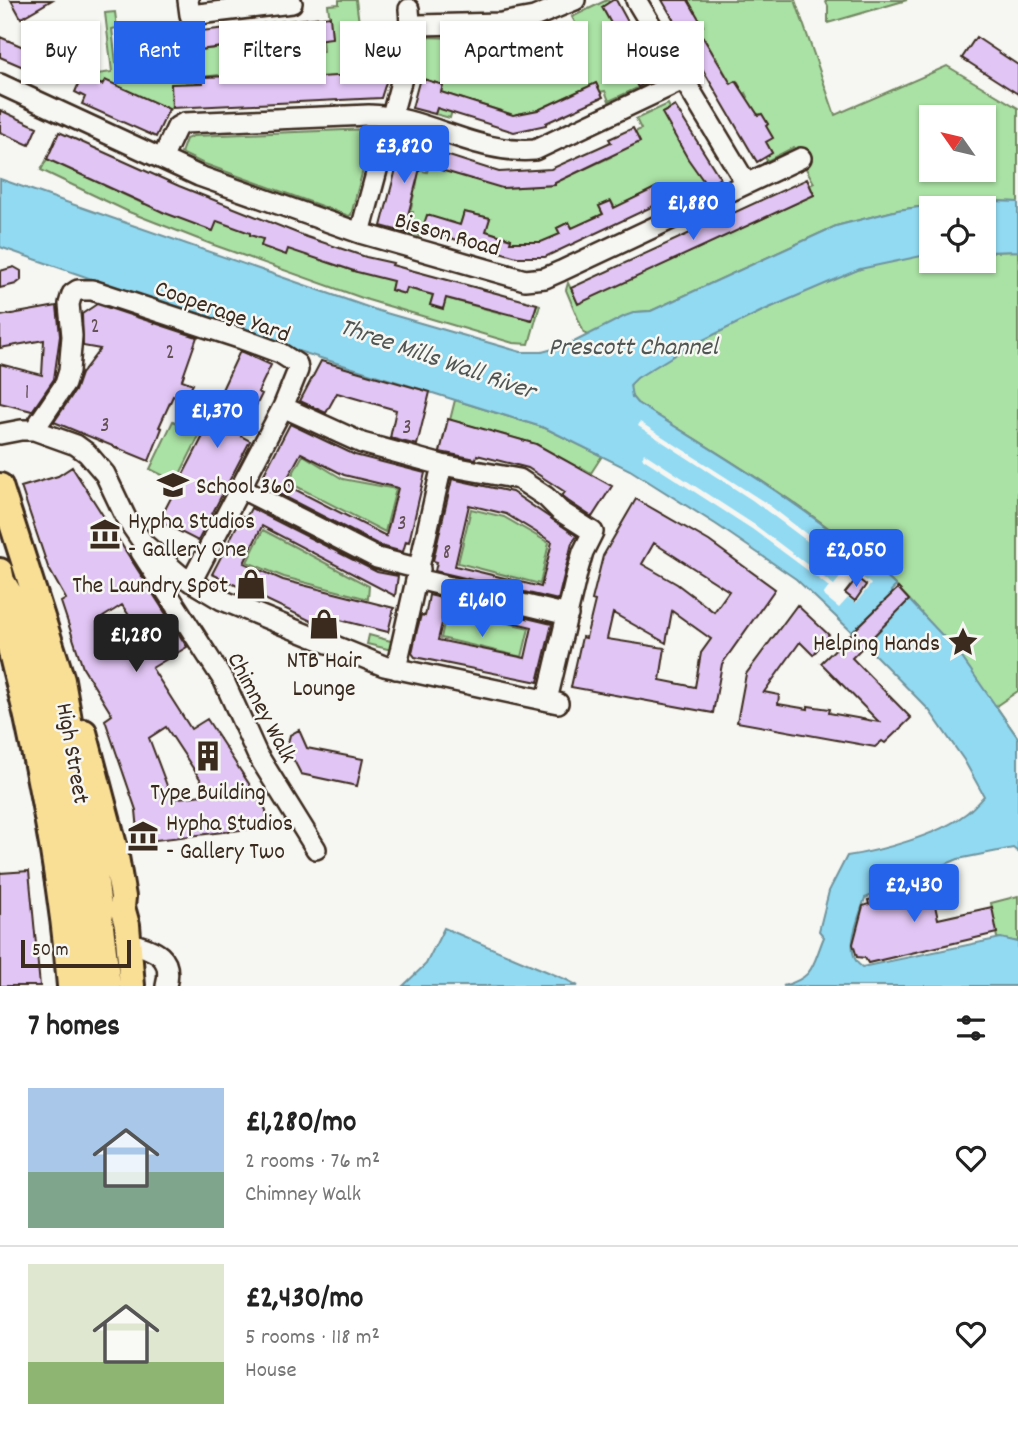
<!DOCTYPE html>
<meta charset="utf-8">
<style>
:root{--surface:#fff;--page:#f2f2f2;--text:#222;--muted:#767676;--line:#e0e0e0;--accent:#2563eb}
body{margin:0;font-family:Dekko,sans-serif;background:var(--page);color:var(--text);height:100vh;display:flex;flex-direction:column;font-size:26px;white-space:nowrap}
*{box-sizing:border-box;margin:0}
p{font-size:23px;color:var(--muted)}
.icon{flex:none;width:38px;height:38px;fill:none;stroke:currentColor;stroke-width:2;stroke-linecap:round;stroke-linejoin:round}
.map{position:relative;height:986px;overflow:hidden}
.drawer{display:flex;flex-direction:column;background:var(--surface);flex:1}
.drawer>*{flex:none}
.hud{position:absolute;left:21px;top:21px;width:976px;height:63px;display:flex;gap:14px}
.needle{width:46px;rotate:304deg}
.fabs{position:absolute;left:919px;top:105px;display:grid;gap:14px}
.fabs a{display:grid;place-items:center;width:77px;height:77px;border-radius:0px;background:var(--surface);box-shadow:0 2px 5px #0004;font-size:35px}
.scale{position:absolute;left:21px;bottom:18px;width:110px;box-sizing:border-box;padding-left:7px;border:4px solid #3b2a1e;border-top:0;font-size:19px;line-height:24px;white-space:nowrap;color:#3b2a1e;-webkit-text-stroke:5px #f6f6f2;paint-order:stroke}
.price{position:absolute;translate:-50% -60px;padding:0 16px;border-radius:7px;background:var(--accent);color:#fff;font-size:23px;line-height:46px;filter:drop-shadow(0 2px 4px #0008)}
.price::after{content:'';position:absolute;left:50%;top:42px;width:21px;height:16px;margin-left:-10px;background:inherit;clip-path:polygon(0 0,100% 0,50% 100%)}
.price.current{background:#222;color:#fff}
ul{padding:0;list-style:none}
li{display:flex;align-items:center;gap:21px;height:175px;padding:0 28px}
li+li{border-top:2px solid var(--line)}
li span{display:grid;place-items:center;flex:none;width:196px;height:140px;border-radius:0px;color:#555}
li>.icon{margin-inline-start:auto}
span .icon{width:84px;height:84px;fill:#fffc;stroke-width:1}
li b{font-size:30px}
h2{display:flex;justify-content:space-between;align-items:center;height:84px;padding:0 28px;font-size:30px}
.chip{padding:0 24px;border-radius:0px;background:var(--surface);box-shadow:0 2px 5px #0004;font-size:24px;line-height:63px}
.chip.current{background:var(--accent);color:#fff}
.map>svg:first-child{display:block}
</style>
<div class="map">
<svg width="1018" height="986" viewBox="0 0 1018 986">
<rect width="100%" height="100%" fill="#f6f6f2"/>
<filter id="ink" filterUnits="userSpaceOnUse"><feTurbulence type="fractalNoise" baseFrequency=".0143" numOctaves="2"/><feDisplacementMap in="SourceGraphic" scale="14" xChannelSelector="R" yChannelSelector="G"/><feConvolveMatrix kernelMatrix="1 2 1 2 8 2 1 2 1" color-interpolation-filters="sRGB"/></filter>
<g filter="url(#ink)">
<path fill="#aae1a4" stroke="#728661" stroke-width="2" fill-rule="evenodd" d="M339,0H356L364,61H392L390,70L381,71V80L319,78L318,73H314V78L270,80L269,85L255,76L254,69L245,70V81L219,82L218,75L203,77V88L200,83H186V89L167,113L102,85L81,80L83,76L112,72L105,13L115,12L117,28L112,29L116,63L121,62L119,46L126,45L125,38L130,37V31L145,29L146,35L155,34L154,29L165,28L170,60L184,58V52L248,44L251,66L271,64L269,46L311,40L313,52L323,51L322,39L332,37L328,5L339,4Z
M607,0L610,2L602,7L616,31L625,32L617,37L637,71L631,75L638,87L653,78L655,80L609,101L605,91L600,92L596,83L546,106L552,120L542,109L516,114L519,127L511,114L460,98L453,107L450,118L435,114L443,85L418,78L420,37L462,38L466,60H505V67H519V49L579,40L575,30L578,28L572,17Z
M686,0H795L835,115L947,66L1018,108V202L968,200L898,210L836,226L651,311L636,312L589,336L584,333L566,290L568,283L578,303L814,195L810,185L814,183L794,147L767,161L765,157L772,153L766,142V126L768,124L758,114L752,118L736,106L748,97L746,93L739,97L740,87L737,81L731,84L716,57L709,61L706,56L712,52L698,29ZM931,117H984V170H931Z
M825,0H907L828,23V6Z
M668,104L707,186L715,181L717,184L666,208L655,188L615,208L611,201L599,206L603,214L579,225L576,237L569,222L557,228L560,234L548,240L552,248L508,251L511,239L486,231L490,218L464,212L457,236L429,217L425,231L420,230L419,236L407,233L413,212L404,209V206L411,208L414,194L408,192L410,187L416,188L418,175L413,173L414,169L427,172L431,156L418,152L420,146L425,147L427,141L445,146L442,169L504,188L555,185V173L565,178L611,157L607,146L641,129L636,119Z
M370,129L373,132L351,215L349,216L202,163L181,153L186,139L193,136Z
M47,159L99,183L105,172V186L144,204L149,192V205L164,213L170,201L198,212L194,224L212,231L218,220L254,223L250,235L263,239L261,246L286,254L288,248L356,272L396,271L391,290L405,294L407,288L433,295L430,305L443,308L448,291L449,299L501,313L505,303L507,313L532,320L537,304L540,305L529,344L513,343L368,300L211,244L129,212L41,170Z
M1018,251V691L996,706L1018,738C978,686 941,630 894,584C819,511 725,458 637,403C632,398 628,391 631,384C642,363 829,279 860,269C880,262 902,259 923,254H931V261H984V252Z
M455,400L545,428L602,456L591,473L581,467L579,470L536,444L450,420Z
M191,406L209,414L204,424L186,415Z
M173,421L200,434L176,482L150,469Z
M303,455L343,479L396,489L385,532L288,482Z
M471,509L504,517L549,543L540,584L458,563Z
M263,530L369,586L368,599L284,577L247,562Z
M447,609L529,628L522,657L441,638Z
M369,635L398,643L396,651L367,644Z
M1018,896V942L997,938L991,903Z"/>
<path fill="#91daf2" stroke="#6f949d" stroke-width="2" d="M0,179L379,311L521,352H542L568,345L625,316L636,312L651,311L836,226L898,210L968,200L1018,202V251L984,252V208H931V254L860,269L762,311L683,350L637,378L630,385L632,397L637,403C727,459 819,513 896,586L891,591L893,593L852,632L796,579L717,525L630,470L545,428L298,351L0,247Z
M909,600L958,652L1018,738V852L1013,848L958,859L865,898C859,917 842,954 862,967L1001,938L1018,942V986H783C815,977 812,966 824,937L819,931L829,891L847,856C880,851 938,835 964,815C972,810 978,802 984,796L964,760L929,710L865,645Z
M444,928L567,980L578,986H403L426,964Z"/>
<path fill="#f6f6f2" d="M640,422L769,505L871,584L856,603L848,598L839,608L823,595L829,587L814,575L752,529L642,458L644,453L755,525L834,585L846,570L752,500L638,426Z"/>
<path fill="#e1c5f4" stroke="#3b2a1e" stroke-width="2" fill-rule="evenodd" d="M11,0H52L21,18Z
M613,0H616L657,75L638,87L631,75L637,71L602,7Z
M662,0H688L703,26L698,29L731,84L736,81L758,115L762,114L768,124L766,126L773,138L766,142L772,153L757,162Z
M330,16L332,38L269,46L268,41L184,52V58L170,60L166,35Z
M573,25L579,40L517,67H505V60H466L465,44H530Z
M0,37L63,64L62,67L65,68L58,82L0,57Z
M976,37L1018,65V94L962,58Z
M389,73L381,98L172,108L171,84L203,83V77L266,75V80Z
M82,76L102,85L105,80L169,109L156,137L82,104L85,97L75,92Z
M420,78L443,85L441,92L513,115L538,110L596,83L603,97L546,123V125L514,132L437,108L435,114L412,108Z
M675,106L720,178L707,186L688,159L662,113Z
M0,110L37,127L29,145L0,132Z
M633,128L640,142L555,183V185L502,188L441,170L446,155L499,172L551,169L611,142L609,139Z
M59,132L179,186L307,237L366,257L393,263L392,265L537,304L532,320L446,298L443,309L430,305L433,295L407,288L405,294L391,290L393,281L357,272L288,249L286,255L261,246L263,239L250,235V233L217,221L213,231L165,213L47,159Z
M405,135L427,141L408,215L412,216L407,233L381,226Z
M807,179L814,195L578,304L571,288Z
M655,188L662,202L545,257H517L422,230L427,215L460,225L464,212L490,218L486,231L511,239L510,242H541L560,234L557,228L569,222L572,228L603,214L599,206L611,201L614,208Z
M14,267L21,271V280L16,284L0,288V271Z
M97,304L197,337L182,380L193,384L185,401L173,396L159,427L162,428L149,461L54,422L75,391L81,374L100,349L83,346L82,314Z
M57,306L60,336L54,379L32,411L0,403V364L42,375L44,340L0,348V316Z
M240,351L271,365L258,392L262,394L241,436L250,441L198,541L159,521L215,413L212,411Z
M321,361L430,392L417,445L390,438L396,410L337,393L326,413L300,401Z
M448,419L536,444L612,486L592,517L568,501L562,496L565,492L528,468L477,455L476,459L440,452Z
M290,424L355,455L425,473L409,542L406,541L403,552L381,546L262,485L267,475L264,474ZM301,453L344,475L398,488L386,536L292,488L287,479Z
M72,467L187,647L152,668L191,729L207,719L266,810L267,827L139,842L136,810L105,720L112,715L83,668L61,602L66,599L48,567L21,487L58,476ZM122,605L140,632L117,646L100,619ZM166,727L210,794L172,799L149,738Z
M452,479L512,492L577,536L572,543L558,600L435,571L437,562L433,561ZM469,505L506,514L552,542L541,587L455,566Z
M636,499L709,541L775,589L722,664L713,713L571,687L582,637L586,638L595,601L592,600L603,556ZM654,543L729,591L714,612L677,584L642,564ZM672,611L711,639L701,653L695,687L660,680L665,648L607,639L613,613L666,643Z
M251,508L377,572L398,576L395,596L262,526L244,563L283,580L394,608L388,632L336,619L330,630L212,574L242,516L246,518Z
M857,578L866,585L855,601L845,593Z
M898,588L909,600L852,658L911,718L885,743L882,741L875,747L737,722L746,674L797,605L829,635L813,655L800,642L764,692L779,695L778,704L808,709V706L830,709L829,713L879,722L821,663Z
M429,595L552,624L538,682L415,657L412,653L417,630L421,615L425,616L426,612ZM446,606L532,627L525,658L438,640Z
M299,730L307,748L363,759L357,786L301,774L287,747L290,735Z
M29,871L40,986H0V873Z
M926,876L927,879H929L938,919L992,907L997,933L868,963L865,958L857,957L853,944L863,906L869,904L868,900L873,899L872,896L889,893V891L894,889V886L914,882L913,879Z"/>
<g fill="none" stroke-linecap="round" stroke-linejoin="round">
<g stroke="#3b2a1e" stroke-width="24">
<path id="minor" d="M188,0L190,15L292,3
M636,0L746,183
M411,28L419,25L501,23L534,17L575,0
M0,84L199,176L360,233L525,280L545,278L561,271L801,158
M162,159L177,127L184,123L369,115C426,116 476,155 535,150L683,80
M360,233C370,196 380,159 390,122C400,86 413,46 409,9
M283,407L362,443L442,465L519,479L546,497L560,511L593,532L583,552L577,573L547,700
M34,430L65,384L69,371L72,336L69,304L72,294L78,290H92L242,339L280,353L297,364L298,370L283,407L191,582
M0,434L21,430H34L76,445L87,453L105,474L126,518L144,544L180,575L222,600L384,666L558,703
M240,488L377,558L420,569
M141,552L224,681L257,754L316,849
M417,579L568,615
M396,669L442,465
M128,942C154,950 174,955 166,986"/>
</g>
<g stroke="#3b2a1e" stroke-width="30">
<path id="major" d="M0,486L62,680L93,858L108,986
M0,571L2,581L19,609L58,761L76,860L88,986
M3,592C3,634 18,676 27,717C46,806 63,896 70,986
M84,732L114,845L123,897L122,907L127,925L132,986"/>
</g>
<use href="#minor" stroke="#f6f6f2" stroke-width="19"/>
<use href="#major" stroke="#f9df96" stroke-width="24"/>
</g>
</g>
<defs>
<g id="school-bare" transform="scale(2.415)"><path d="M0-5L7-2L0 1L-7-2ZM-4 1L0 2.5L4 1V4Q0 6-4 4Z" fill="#3b2a1e" stroke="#f6f6f2" stroke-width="2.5" paint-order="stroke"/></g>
<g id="museum-bare" transform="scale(2.415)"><path d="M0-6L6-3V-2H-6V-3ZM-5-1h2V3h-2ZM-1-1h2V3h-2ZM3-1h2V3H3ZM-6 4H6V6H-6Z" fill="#3b2a1e" stroke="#f6f6f2" stroke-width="2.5" paint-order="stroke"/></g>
<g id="shop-bare" transform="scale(2.415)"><path d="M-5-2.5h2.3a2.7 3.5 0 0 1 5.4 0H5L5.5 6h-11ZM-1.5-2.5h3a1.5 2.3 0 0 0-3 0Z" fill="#3b2a1e" stroke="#f6f6f2" stroke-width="2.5" paint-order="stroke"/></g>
<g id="sight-bare" transform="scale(2.415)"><path d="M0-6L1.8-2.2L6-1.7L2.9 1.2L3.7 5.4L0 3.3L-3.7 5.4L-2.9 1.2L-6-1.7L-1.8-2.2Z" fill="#3b2a1e" stroke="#f6f6f2" stroke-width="2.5" paint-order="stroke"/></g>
<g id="building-bare" transform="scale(2.415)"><path d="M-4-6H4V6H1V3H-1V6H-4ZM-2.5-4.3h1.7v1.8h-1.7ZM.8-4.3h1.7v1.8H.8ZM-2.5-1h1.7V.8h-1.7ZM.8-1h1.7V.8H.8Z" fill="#3b2a1e" stroke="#f6f6f2" stroke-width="2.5" paint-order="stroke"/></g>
</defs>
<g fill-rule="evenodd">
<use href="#school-bare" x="173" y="485"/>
<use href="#museum-bare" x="105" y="534"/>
<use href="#shop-bare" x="251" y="584"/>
<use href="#shop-bare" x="324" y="624"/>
<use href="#sight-bare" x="963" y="642"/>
<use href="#building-bare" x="208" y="756"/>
<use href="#museum-bare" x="143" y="836"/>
</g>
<g text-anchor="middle" stroke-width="5" stroke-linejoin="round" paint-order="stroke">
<g font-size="21" fill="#645154">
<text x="95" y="332">2</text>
<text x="170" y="358">2</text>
<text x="27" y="398">1</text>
<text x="105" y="431">3</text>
<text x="407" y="433">3</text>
<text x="402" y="529">3</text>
<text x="447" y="558">8</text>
</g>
<g font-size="24" fill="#3b2a1e" stroke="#f6f6f2">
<text transform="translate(448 233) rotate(16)" y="8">Bisson Road</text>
<text transform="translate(223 310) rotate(20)" y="8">Cooperage Yard</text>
<text transform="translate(263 707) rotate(62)" y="8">Chimney Walk</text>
<text transform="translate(74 753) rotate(80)" y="8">High Street</text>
</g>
<g font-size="24" fill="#3b2a1e" stroke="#f6f6f2" text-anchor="start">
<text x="196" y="493">School 360</text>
<text x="128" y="528">Hypha Studios<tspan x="128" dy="28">- Gallery One</tspan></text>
<text x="228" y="592" text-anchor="end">The Laundry Spot</text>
<text x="940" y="650" text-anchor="end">Helping Hands</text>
<text x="324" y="667" text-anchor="middle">NTB Hair<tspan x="324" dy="28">Lounge</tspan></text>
<text x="208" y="799" text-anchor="middle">Type Building</text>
<text x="166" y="830">Hypha Studios<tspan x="166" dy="28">- Gallery Two</tspan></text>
</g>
<g font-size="26" font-style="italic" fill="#505653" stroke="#f6f6f2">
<text x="633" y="354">Prescott Channel</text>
<text transform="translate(438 357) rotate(19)" y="9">Three Mills Wall River</text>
</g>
</g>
</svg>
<div class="fabs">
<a><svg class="needle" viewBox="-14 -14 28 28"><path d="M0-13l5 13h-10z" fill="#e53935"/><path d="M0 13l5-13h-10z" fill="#767676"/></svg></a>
<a><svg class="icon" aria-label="locate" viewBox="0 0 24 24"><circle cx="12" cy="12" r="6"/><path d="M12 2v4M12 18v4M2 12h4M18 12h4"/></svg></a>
</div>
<div class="scale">50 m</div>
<b class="price" style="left:404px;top:185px">£3,820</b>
<b class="price" style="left:693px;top:242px">£1,880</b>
<b class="price" style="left:217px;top:450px">£1,370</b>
<b class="price" style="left:856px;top:589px">£2,050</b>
<b class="price" style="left:482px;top:639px">£1,610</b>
<b class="price current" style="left:136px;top:674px">£1,280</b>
<b class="price" style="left:914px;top:924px">£2,430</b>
<div class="hud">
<a class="chip">Buy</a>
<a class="chip current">Rent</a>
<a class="chip">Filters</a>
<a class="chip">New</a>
<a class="chip">Apartment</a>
<a class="chip">House</a>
</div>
</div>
<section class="drawer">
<h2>7 homes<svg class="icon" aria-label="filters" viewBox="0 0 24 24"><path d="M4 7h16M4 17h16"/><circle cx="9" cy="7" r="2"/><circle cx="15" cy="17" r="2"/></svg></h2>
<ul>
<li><span style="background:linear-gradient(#a9c7e8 60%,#7fa58c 0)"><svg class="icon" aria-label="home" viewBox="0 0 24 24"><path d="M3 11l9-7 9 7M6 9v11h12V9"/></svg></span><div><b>£1,280/mo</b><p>2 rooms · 76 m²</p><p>Chimney Walk</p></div><svg class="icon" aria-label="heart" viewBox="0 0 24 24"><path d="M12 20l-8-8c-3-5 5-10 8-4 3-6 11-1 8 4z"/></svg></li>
<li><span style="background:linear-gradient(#dfe7d0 70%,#8fb573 0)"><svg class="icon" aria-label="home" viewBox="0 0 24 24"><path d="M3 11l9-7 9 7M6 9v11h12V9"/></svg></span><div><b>£2,430/mo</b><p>5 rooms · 118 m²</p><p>House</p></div><svg class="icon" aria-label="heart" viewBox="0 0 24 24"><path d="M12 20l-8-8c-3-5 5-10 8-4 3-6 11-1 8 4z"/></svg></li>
</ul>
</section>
